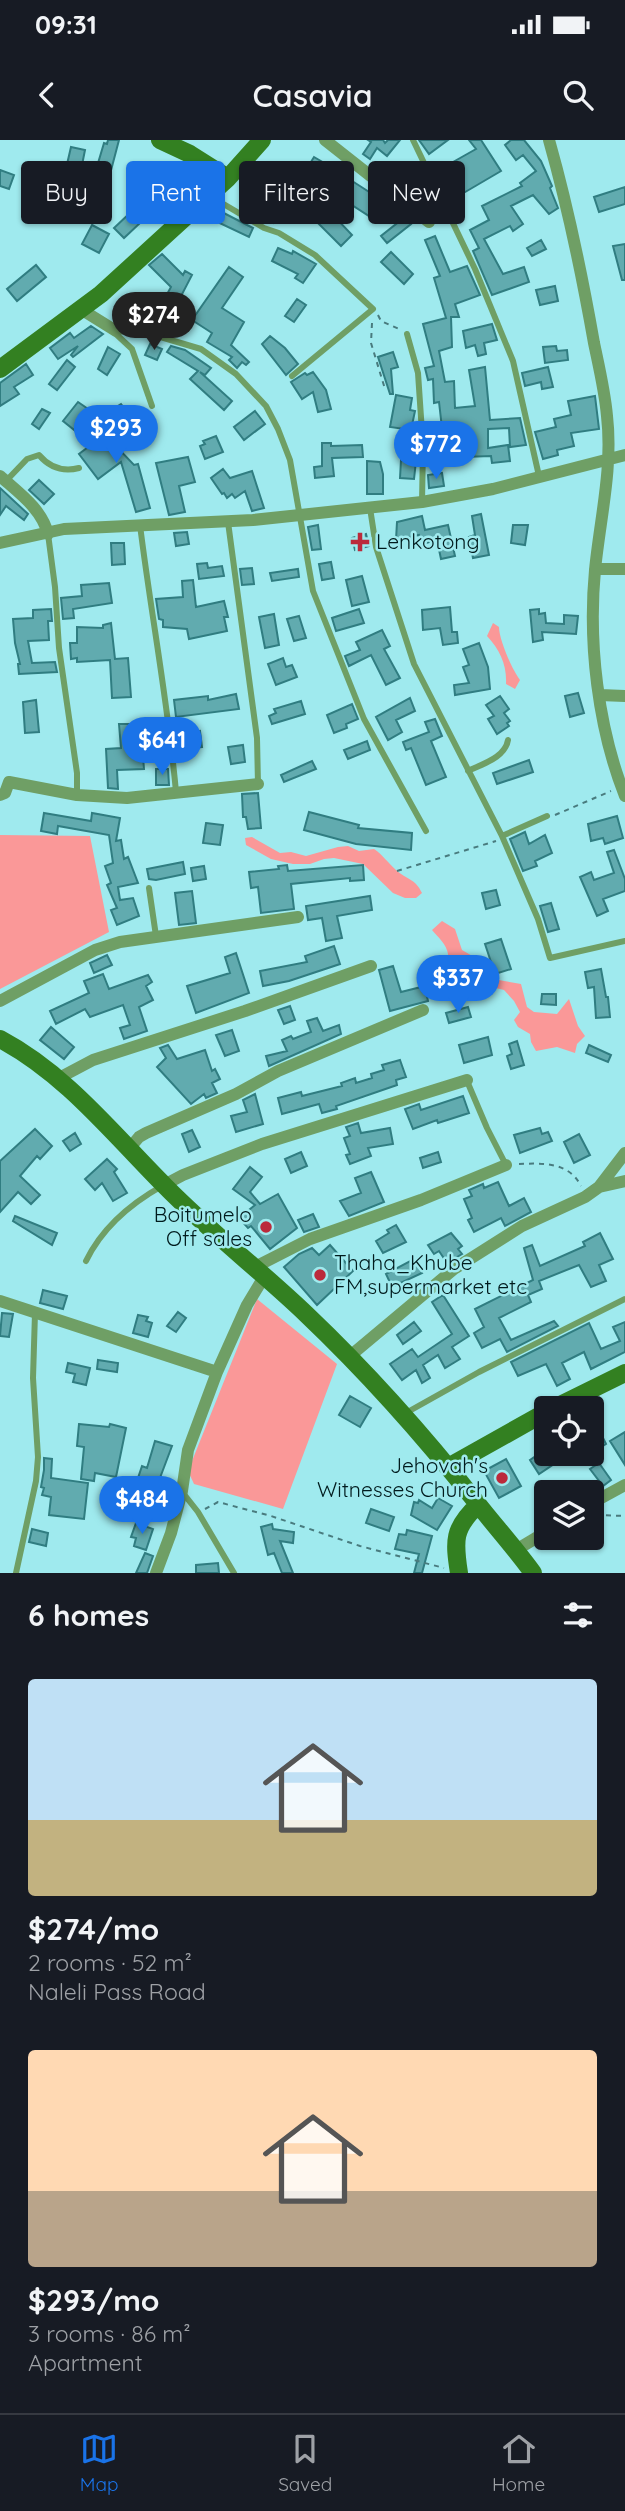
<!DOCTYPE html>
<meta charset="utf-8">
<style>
:root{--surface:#171b24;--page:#20242c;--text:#f1f3f6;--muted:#9ea1a6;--line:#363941;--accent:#1a73e8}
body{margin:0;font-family:Quicksand,sans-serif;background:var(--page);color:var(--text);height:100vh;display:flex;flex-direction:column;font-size:26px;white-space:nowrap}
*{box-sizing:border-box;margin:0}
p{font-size:23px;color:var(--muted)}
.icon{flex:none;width:38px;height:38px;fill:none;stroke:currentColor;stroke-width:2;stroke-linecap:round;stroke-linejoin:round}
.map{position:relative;height:1433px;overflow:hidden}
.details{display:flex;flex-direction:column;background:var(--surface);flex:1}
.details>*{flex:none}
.guide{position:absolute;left:21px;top:21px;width:584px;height:63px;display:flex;gap:14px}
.buttons{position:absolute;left:534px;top:1256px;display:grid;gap:14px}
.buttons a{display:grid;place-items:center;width:70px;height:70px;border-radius:7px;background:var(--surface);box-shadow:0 2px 5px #0004;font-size:35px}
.price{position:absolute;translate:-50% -60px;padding:0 16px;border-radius:24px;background:var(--accent);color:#fff;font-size:23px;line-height:46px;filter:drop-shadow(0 2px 4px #0008)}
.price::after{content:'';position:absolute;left:50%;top:42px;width:21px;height:16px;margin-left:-10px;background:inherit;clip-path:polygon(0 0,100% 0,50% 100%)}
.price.current{background:#222;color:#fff}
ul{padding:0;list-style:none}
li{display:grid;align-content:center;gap:14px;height:371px;padding:0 28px}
li span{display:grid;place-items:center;height:217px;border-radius:7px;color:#555}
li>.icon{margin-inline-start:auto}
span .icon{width:126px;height:126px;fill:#fffc;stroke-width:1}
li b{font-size:30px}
h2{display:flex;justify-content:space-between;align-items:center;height:84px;padding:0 28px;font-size:30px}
.tag{padding:0 24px;border-radius:7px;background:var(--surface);box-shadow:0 2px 5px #0004;font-size:24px;line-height:63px}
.tag.current{background:var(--accent);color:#fff}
.status{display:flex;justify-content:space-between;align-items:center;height:49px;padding:0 35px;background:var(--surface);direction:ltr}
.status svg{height:19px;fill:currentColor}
header{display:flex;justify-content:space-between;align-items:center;height:91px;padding:0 28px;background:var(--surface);font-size:32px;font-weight:600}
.menu{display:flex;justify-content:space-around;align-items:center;height:98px;border-top:2px solid var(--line);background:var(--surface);font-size:19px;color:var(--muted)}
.menu a{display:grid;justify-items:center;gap:4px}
.menu .current{color:var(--accent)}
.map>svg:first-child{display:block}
</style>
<div class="status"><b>09:31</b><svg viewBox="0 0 49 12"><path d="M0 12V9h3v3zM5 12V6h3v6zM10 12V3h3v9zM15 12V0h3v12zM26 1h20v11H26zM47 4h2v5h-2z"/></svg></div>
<header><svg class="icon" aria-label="back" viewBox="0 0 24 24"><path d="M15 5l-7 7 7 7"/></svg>Casavia<svg class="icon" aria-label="search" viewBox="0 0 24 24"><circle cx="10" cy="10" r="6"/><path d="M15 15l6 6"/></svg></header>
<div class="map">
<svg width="625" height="1433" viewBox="0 0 625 1433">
<rect width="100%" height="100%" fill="#9feaee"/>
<path fill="#fa9898" d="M493,483L499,487C499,499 512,530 520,540L515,549L506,544C507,525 500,510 487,496Z
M0,695L90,696L109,792L0,849Z
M252,697L280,713L291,712L306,716L338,707L348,706L359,711L374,709C383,715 388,723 396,730C407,740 415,738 422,753L416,758H405L393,753L363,724L334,718L324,719L310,724H293L271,719L246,705L245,698Z
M442,781L455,789L462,810L481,821L485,832L493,839L521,844L527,867L534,872L557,874L569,859L578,886L585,896L577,904L575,913L557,907L536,911L531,902L530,894L518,887L514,880L520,872L514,861L504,850L479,844L460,833L449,832C447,825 448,821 448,814C447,805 438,797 432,790Z
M257,1159L337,1224L283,1369L194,1344L188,1331Z"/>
<path fill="#61abaf" stroke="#307d81" stroke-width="2" d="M108,0H119L109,38L101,31L96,30L104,3L107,4Z
M368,0H383L385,3L388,0H400L387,16L377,8L370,19L363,14L371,2Z
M419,0H448L429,14Z
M469,0H481L501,31L455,58L449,48L463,39L453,22L476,9Z
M511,0H524L541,21L552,46L550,48L558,68L549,74L533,55L511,66L523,84L513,91L510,86L484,99L503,134L524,127L529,142L492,155L473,111L479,108L470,90L489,80L482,66L522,46L520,43L536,31L523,15L516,20L505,5Z
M71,7L85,10L77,50L71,48L61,63L50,56L57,31L65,33Z
M314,17L326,24L318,36L306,30Z
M0,30L14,35L9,49L0,46Z
M291,30L298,34L288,49L309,62L330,81L335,77L352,95L341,106L308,73L286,61L273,83L262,77Z
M349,39L380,59L369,76L338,56Z
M625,47V64L599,72L594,57Z
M214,68L253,88L249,97L209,78Z
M130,73L140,83L124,98L114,88Z
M405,77L411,84L387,103L381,96Z
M92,85L109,94L99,113L82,104Z
M435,96L450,132L467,126L480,155L455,164L459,177H451L452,207L439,211L445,242L454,241L455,268L475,266L469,230L485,227L490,280L520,278L526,305L510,307L509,288L488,289V308L508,305L510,321L492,323L491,316L463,317V324L438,326L436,307L455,306L453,286L442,288L439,262L434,263L433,239L428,240L425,228L434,226L423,184L446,178L434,138L440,136L425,100Z
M541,100L546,109L532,116L527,108Z
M625,104V140H622L613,106Z
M278,108L292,114L293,111L316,124L303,143L295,138L298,134L272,121Z
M391,112L413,134L404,144L381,122Z
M162,114L183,135L185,131L192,135L178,162L166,156L171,147L149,125Z
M36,125L46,137L17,161L7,149Z
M229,127L243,137L222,168L244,182L231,205L249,222L246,225L242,222L237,228L229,220L232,217L207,202L212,193L192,180Z
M555,146L558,161L540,165L536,150Z
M297,159L306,165L294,182L285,176Z
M492,184L497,200L484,203L486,214L478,216L475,205L466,208L463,191Z
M91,186L103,194L73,217L71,215L78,206L58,219L50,208L70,193L74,198Z
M270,196L285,208L298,224L286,235L262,204Z
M150,204L162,209L157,220L145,215Z
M171,206L185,210L211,228L205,235L200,232L232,261L224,270L190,239L198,231L167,212Z
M556,206L557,211L567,210L568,220L545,223L543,207Z
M108,207L120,214L107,235L98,229Z
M393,212L398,227L391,229L393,254H390L378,217Z
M67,220L75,227L57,250L49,244Z
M26,224L33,235L14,247L19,254L0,266V243Z
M548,227L553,247L542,249L541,242L525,246L522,233Z
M313,232L326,250L331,269L318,272L313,252L302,259L291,242L305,233L307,235Z
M396,255L412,258L410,270L415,271L411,290L390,287Z
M595,256L599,289L571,293L574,306L557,310L558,315L543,319L535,292L556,287L554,279L571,275L568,261Z
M78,262L91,271L84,281L86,283L78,293L63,281Z
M121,264L128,273L118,281L110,271Z
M42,269L50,273L39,289L32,284Z
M255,271L265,284L244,300L234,287Z
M120,283L126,290L112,302L134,325L138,324L150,368L136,372L121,322L98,339L79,314Z
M216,296L223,312L205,319L200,306L205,304L203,301Z
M322,303H331V306L362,305L363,317L332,318L334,336L315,338L314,327L322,326Z
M188,317L195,342L179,346L185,372L169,375L156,323Z
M401,320L416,321L414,339L400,338Z
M367,321L380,322L383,334V354H367Z
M223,329L230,338L252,331L264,368L252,371L245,351L235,358L232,354L227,358L224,353L222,354L211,338Z
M442,333L444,346L429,348L428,335Z
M39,340L54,354L44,364L29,350Z
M0,348L28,374L24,380L6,366L0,375Z
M481,374L489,415L473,418L469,397L475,395L472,376Z
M422,376L425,390L448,385L455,416L441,419L437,400L422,404L419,395L396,400L397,382Z
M318,385L321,409L312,410L308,387Z
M513,385H528L525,405L511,403Z
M187,392L189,404L176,406L174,393Z
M366,394L369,406L355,410L352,398Z
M111,403H124L125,424L112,425Z
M331,422L334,438L322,440L319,424Z
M207,423L208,428L222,426L224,436L199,439L197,424Z
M252,428L254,444L242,445L240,429Z
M298,429L299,437L272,441L270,433Z
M362,436L369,462L352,466L346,440Z
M193,440L196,467L224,461L228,477H224L227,491L189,499L187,489L163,487V480L159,479L156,459L183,457L182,441Z
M109,443L112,463L73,469L74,478L63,479L61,458L82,456L81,445Z
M450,467L452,492H457L458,503L443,505L440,488L423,490L422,470Z
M51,469L52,481H48L49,500L28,501L32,523L55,522L57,532L19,534L18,524H20L15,503L13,479L33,478V470Z
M359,469L364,483L336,491L332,478Z
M539,469V474L545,473L546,483L564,484V475L578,476L576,494L542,492L543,500L533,502L530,470Z
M274,474L279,505L265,508L259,477Z
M299,476L306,498L294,501L287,479Z
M111,483L115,519L128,518L131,557L112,558L110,520L77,522V518L71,519L70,503H77V487L103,488V485Z
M382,490L390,506L384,509L400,538L386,545L371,515L349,526L345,516L360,510L356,502Z
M479,503L488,527L490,549L455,555L454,545L469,543L463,527L469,525L463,509Z
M283,518L286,527L292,525L297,537L276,545L268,524Z
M578,553L584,573L570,577L565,556Z
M236,554L239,569L176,577L174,560L208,556V560Z
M500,556L509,569L504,573L510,581L507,583L509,586L497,594L488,579L494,576L486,565Z
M410,558L415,571L396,580L402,592L388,600L376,577Z
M36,560L39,592L25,593L23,562Z
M301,561L305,574L272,584L269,576L276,573L274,569Z
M352,564L358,579L346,584L347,588L334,593L327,575Z
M435,579L442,596L431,601L446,637L426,645L411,608L406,610L403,602L429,592L425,582Z
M119,584H131L133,605H142L144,629L117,630L118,649L108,648L106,609L121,608Z
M200,591L202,607L189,608L187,593Z
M367,601L370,610L348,619L344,610Z
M243,605L245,622L231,624L228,607Z
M529,620L533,632L497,644L493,633Z
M312,621L316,629L284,642L281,635Z
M156,629H168L169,645H156Z
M258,653L261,688L248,689L246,677H243L242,654Z
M309,672L359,685L358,688L412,693L411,710L356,704L304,690Z
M44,673L91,681L92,673L120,678L116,701L121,700L124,719L128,717L138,743L118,747L120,760L133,758L139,776L117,785L111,770L117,768L107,745L111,743L105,726L113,723L109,695L58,686L57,694L41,691Z
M617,676L623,698L605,704L603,698L591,701L588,684Z
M206,683L223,685L220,705L203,703Z
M525,692L529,704L545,695L552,713L535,721L537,726L523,731L510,699Z
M614,710L625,739V751L603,759L608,771L597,776L580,737L591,732L594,740L614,733L607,712Z
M183,722L185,734L156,740L149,739L147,729Z
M287,725L288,731L363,725L364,740L350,741V738L291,744L294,769L261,773L258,747L251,748L249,732L279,729L278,726Z
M204,726L206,739L193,741L191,728Z
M496,750L500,765L486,769L482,753Z
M192,751L196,783L179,785L175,753Z
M370,756L372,770L337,776L342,798L326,801L322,778L308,780L306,766Z
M551,763L559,789L548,792L540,766Z
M501,799L511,829L495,834L485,804Z
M334,806L340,824L289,841L263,846L260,831L307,822L305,816Z
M236,813L249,853L196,873L187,846L230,833L225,817Z
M107,815L112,825L94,833L90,823Z
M393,826L401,852L425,846L420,834L434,829L437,844L425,848L428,861L390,871L379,830Z
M601,829L606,857H608L610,877L596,878L594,847L588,848L585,832Z
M103,834L109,849L148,835L152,842L146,846L153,860L139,867L147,891L124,899L120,888L130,885L123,865L90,877L85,869L56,884L50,871L89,853L84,841Z
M542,854H556V865L541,864Z
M290,866L295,880L284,884L278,870Z
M468,867L471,877L449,883L446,873Z
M317,878L323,891L339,885L341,894L269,926L266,916L287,911L282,900L291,896L293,899L311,892L307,881Z
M51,887L74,907L64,919L40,900Z
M232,890L239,911L225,916L216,895Z
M488,897L492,915L464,923L459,905Z
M517,901L524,925L511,929L507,916L512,914L509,904Z
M168,905L177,919L205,910L212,931L215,929L220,939L212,943L217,953L206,958L204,954L191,964L157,927L166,918L160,908Z
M589,905L611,915L608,922L586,913Z
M400,920L406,937L396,940L397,945L336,966L337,969L322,973L319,964L282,974L278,958L301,952L302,956L342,946L341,943L355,938L356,943L372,938L371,934L384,930L382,925Z
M255,954L263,984L236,992L231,976L247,972L243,960Z
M463,956L469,973L438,983L437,980L413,989L405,969L419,964L421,970Z
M358,983L361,993L390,988L393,1004L368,1008L371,1016L350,1024L346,1015L350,1014L344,998L350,996L346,987Z
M540,988L542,994L548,992L552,1001L520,1013L514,995Z
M35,989L52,1006L40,1019L37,1016L20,1036L40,1055L31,1064L18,1052L0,1072V1021Z
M192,990L200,1007L189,1012L182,994Z
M75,993L81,1004L70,1011L63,1001Z
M579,994L590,1015L574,1023L564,1002Z
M301,1012L307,1026L291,1033L285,1019Z
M438,1012L441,1022L423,1028L420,1018Z
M107,1019L117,1029L114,1032L127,1053L113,1061L102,1043L95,1050L85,1039Z
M250,1027L262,1037L250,1052L260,1064L278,1054L297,1088L270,1109L251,1086L248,1088L239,1078L255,1065L233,1049Z
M371,1032L384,1062L349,1076L340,1061L361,1053L355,1038Z
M498,1042L509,1066L524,1058L531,1072L505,1086L501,1078L474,1092L468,1080L472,1078L464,1059L472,1056L469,1050L483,1044L484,1048Z
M313,1074L319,1087L304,1092L298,1080Z
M15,1076L57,1093L52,1105L13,1081Z
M396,1085L406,1102L383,1113L376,1101L389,1093L387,1090Z
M451,1093L462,1106L458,1109L462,1114L447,1123L439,1111L434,1114L428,1105Z
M600,1093L613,1119L599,1125L606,1141L591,1147L579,1125L539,1141L542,1149L528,1155L531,1162L499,1178L511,1200L554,1181L558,1186L507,1212L500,1199L482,1208L474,1193L484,1187L475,1169L533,1140L524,1108L532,1105L540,1126L585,1106L583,1102Z
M330,1105L353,1131L317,1165L284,1127L299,1114L312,1108L319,1115Z
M414,1119L422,1133L392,1147L386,1134Z
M43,1150L67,1156L63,1169L40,1163Z
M443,1155L469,1196L452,1207L460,1219L445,1228L438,1215L423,1225L430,1238L422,1243L416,1230L402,1240L390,1224L412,1209L418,1217L452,1194L432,1162Z
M178,1172L186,1178L176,1192L167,1186Z
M2,1173L13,1174L9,1197L0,1196Z
M138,1175L148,1177L146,1181L152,1183L148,1197L133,1193Z
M414,1182L421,1191L403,1204L397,1195Z
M625,1182V1212L591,1229L584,1212L562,1223L570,1239L557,1246L546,1224L518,1236L511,1222L589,1183L601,1209L620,1201L613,1187Z
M98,1220L118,1223L117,1232L97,1229Z
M68,1223L90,1228L86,1245L73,1242L75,1234L66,1232Z
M350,1256L371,1268L360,1287L339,1275Z
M592,1276L606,1304L592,1313Z
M79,1284L109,1287L110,1284L126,1288L116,1337L95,1333L94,1341L81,1339L84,1307L77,1306Z
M625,1292V1325L610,1301Z
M155,1301L172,1306L155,1351L136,1344L142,1326L147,1328Z
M546,1309V1314H569L539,1334L530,1320Z
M44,1318L52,1319L51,1338L88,1343L84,1379L49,1375L51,1357L42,1355L44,1348L41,1347L44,1330Z
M506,1319L521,1346L499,1358L484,1331Z
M599,1323L611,1340L603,1346L590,1329Z
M438,1358L452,1366L437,1390L411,1375L414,1362L418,1363L419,1360L432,1368Z
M371,1369L394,1377L389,1391L366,1383Z
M136,1383L153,1389L146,1410L134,1406L136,1398L131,1397Z
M272,1384L273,1389L294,1392L293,1403L280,1401L293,1433H282L274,1413L268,1415L261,1387Z
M32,1389L48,1393L46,1406L29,1402Z
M407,1390L432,1396L422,1433H414L419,1414L395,1409L399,1394L406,1395Z
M145,1413L153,1416L147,1433H136Z
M218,1423L219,1433H196V1425Z"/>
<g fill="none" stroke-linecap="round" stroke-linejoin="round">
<path stroke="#497b7e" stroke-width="2" stroke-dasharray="5 5" stroke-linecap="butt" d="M378,175L381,181L399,189
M372,183L371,203L385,249
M555,675L611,651
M397,731L496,701
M519,1024C543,1023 569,1022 581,1046
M205,1369L218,1362L271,1376L360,1406L444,1428
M596,1375L625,1376"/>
<path stroke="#6f9f65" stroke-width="6" d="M413,0L475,129L513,221L539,336
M210,56L264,88L279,93L315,115L373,169L292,236
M116,191L147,193L201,209L236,234L266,266L278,289L290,320L313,451L364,579L426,691
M116,191L117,195L132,209L152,266
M407,194L418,233L423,307L422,362
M6,341L27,319L39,315C50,328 63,332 79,328
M370,368L376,407L414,524L502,696L538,779L550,818L625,801
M228,382L257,598L258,644
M140,385C151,474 168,562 176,652
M48,394L55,447L59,508L77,633V655
M468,631C482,624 505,618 508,600
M502,696L547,676
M149,748L156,796
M467,941L487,988L506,1025
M86,1121C102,1088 130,1064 162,1046
M404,1274L479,1232L625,1159
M183,1353L198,1372L234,1433
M16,1433L36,1341L38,1317L33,1238L35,1173"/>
<path stroke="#6f9f65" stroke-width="12" d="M325,0L429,82
M549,0C568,67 582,135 594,203C599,227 605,252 607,276C613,328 600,379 595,430C588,503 598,588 625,656
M79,168L116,191
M0,336C19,353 42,369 48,394
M0,403L64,389L253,380L422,362L493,349L625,315
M595,429H625
M600,555L625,556
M0,655L5,653L9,642L77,655L127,658L258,644
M0,861L95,810L120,802L298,777
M59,938L93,920L245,871L371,826
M129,1009L139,997L146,993L236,954L278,931L423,870
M164,1045L183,1035L262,1004L467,940
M599,1047L625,1041
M255,1127L310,1099L421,1060L506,1025
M0,1161L217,1232
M350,1216L454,1129L522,1086L585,1057L599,1047L625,1013
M592,1363L625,1345
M516,1410L546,1392
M156,1433L171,1393L182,1351L188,1310L217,1232L247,1165L264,1137"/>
<path stroke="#338021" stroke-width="18" d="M160,0L190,14L228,38
M0,229L101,154L228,38L262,0
M0,899C66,934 113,994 165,1046C210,1092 260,1130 306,1174C367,1232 424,1296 477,1363C495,1386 515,1408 533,1433
M552,1269L625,1233
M448,1327L546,1272
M459,1433C454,1401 453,1388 478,1365"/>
</g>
<g fill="#bb2a3b" stroke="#9feaee" stroke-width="2.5">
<path d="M356.5 391.5h7v7h7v7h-7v7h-7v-7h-7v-7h7z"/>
<circle cx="266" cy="1087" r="7"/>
<circle cx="320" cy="1135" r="7"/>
<circle cx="502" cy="1338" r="7"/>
</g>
<g text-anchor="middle" stroke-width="5" stroke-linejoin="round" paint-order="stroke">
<g font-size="21" fill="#001b1d" stroke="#9feaee" text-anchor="start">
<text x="376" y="409">Lenkotong</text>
<text x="252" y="1082" text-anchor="end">Boitumelo<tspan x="252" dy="24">Off sales</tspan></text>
<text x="334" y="1130">Thaha_Khube<tspan x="334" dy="24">FM,supermarket etc</tspan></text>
<text x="488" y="1333" text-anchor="end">Jehovah's<tspan x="488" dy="24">Witnesses Church</tspan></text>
</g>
</g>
</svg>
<div class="buttons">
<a><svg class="icon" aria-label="locate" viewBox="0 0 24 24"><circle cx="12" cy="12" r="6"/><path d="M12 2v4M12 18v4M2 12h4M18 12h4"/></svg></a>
<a><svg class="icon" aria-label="layers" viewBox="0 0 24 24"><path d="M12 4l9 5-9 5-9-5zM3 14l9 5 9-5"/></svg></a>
</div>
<b class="price current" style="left:154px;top:212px">$274</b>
<b class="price" style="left:116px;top:325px">$293</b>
<b class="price" style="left:436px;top:341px">$772</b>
<b class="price" style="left:162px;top:637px">$641</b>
<b class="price" style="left:458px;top:875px">$337</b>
<b class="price" style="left:142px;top:1396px">$484</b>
<div class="guide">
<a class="tag">Buy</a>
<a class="tag current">Rent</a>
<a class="tag">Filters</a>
<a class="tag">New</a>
</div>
</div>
<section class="details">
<h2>6 homes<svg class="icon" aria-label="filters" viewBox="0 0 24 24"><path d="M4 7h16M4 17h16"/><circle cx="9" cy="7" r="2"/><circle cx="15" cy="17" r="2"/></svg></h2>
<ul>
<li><span style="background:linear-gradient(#bfe0f5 65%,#c2b280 0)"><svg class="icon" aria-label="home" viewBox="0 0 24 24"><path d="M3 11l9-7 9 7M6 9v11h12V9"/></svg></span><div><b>$274/mo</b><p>2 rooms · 52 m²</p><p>Naleli Pass Road</p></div></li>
<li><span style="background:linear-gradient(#ffd9b3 65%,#b9a48a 0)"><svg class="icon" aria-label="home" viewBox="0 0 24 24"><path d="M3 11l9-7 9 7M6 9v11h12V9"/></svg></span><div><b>$293/mo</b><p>3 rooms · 86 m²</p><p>Apartment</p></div></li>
</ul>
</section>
<nav class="menu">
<a class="current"><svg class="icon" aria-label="map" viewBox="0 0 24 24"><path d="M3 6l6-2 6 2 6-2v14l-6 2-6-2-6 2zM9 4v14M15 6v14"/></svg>Map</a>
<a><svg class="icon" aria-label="saved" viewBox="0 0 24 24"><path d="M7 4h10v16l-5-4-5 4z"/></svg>Saved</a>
<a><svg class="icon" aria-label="home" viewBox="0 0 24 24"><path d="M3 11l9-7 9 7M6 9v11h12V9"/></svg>Home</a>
</nav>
